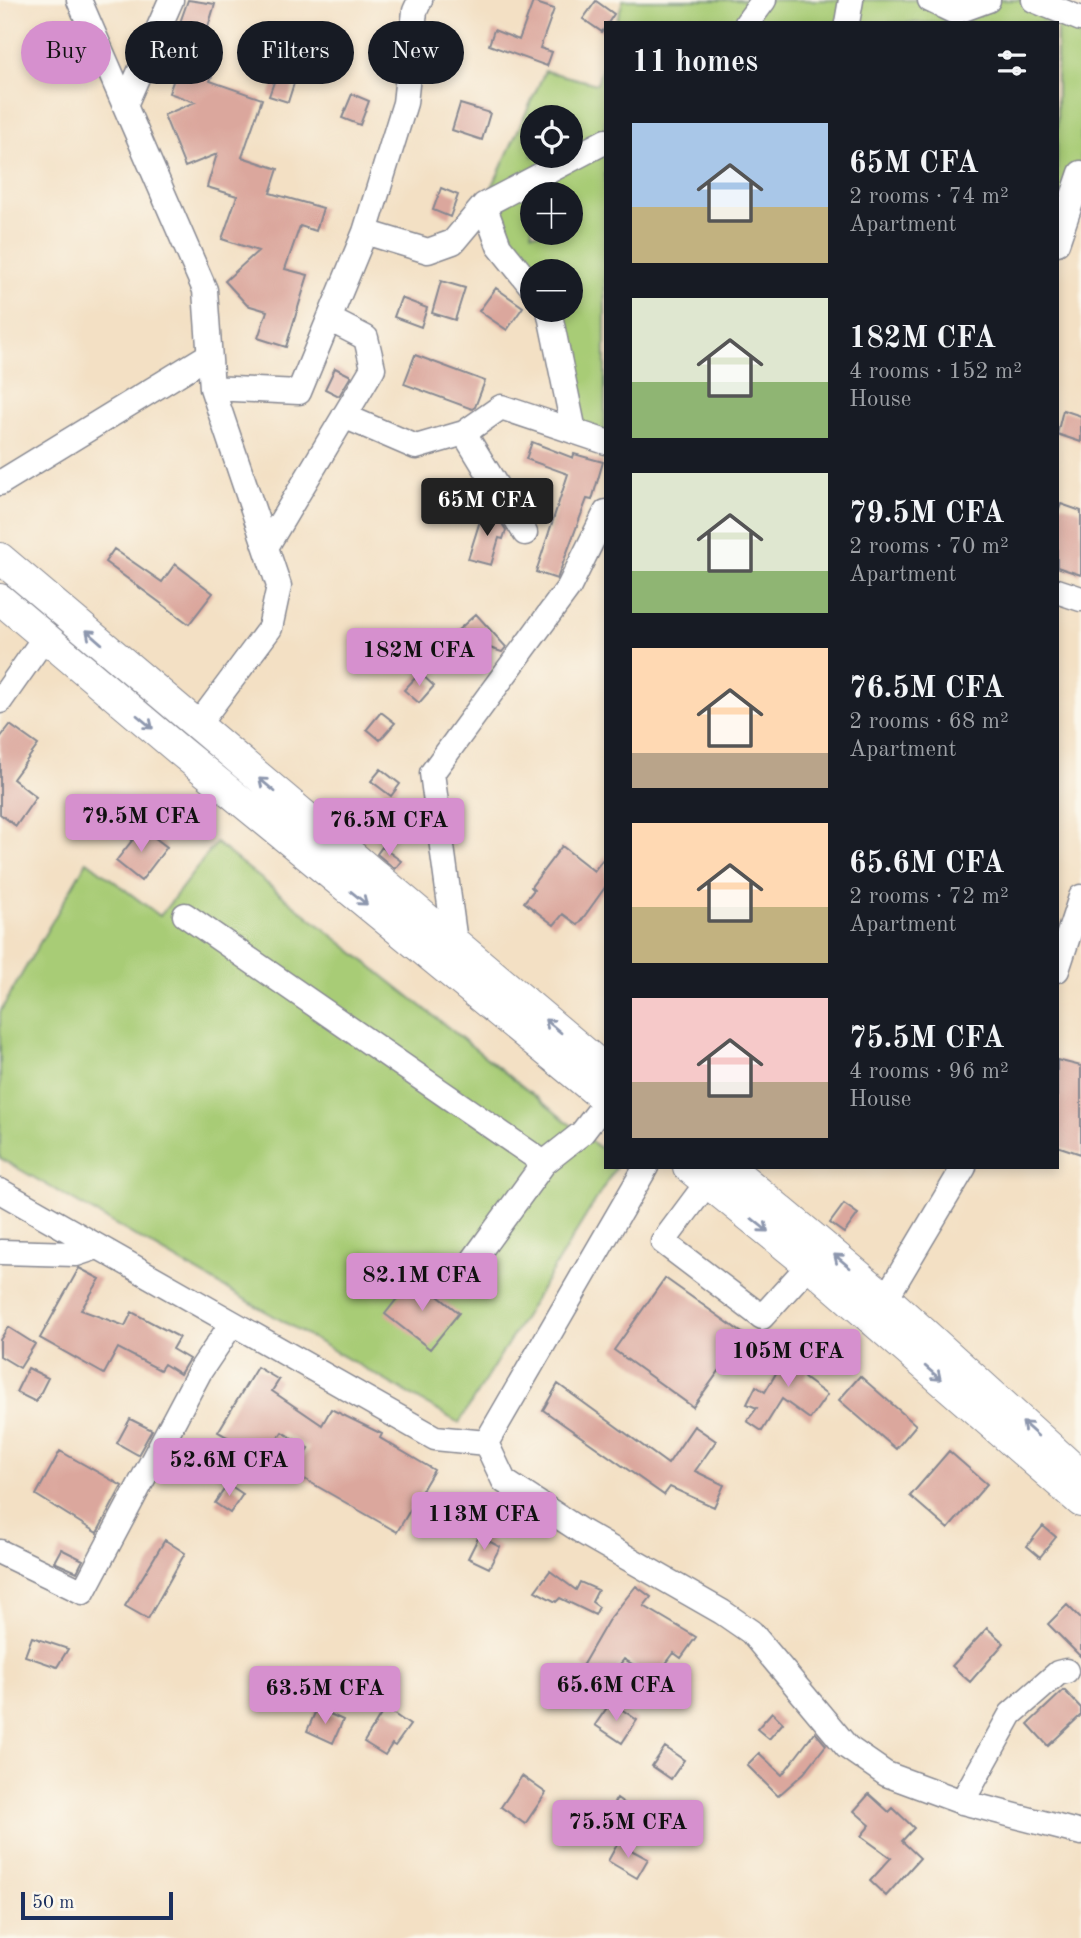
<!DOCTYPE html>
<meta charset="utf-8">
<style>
:root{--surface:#171b24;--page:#242831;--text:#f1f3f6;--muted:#9ea1a6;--accent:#d690ce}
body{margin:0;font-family:"Old Standard TT",serif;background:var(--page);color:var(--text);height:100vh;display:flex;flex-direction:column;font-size:26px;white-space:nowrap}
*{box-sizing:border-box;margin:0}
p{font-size:23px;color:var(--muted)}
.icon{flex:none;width:38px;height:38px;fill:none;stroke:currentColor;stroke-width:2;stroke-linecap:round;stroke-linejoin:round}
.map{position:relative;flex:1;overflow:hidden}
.drawer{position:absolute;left:604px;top:21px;width:455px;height:1148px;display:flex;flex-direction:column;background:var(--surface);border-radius:0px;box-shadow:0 4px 10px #0003}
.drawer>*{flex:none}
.top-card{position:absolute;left:21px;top:21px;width:478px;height:63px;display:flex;gap:14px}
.fabs{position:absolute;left:520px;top:105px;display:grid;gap:14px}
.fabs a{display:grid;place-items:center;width:63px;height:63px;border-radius:50%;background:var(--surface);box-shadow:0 4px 10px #0003;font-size:35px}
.scale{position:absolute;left:21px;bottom:18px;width:152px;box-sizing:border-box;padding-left:7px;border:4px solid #1b2f5e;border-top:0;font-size:19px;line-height:24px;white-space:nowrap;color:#1b2f5e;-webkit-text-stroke:5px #fbf7ec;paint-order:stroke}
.price{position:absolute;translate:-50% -60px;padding:0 16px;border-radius:7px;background:var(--accent);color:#111;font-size:23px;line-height:46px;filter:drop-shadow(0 2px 4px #0008)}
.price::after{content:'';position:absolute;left:50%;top:42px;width:21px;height:16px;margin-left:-10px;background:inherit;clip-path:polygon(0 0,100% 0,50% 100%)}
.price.active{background:#222;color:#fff}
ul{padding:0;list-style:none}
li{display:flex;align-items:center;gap:21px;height:175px;padding:0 28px}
li span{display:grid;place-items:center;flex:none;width:196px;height:140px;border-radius:0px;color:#555}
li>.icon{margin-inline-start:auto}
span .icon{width:84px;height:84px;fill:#fffc;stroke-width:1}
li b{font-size:30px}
h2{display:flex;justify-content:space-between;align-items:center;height:84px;padding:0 28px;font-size:30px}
.pill{padding:0 24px;border-radius:32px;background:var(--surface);box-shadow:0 4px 10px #0003;font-size:24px;line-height:63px}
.pill.active{background:var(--accent);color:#111}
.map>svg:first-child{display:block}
</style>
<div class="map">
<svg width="1081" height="1938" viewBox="0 0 1081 1938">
<rect width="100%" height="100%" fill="#fbf7ec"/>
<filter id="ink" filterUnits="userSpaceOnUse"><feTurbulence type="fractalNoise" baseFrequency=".0143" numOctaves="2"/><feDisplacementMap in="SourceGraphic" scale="14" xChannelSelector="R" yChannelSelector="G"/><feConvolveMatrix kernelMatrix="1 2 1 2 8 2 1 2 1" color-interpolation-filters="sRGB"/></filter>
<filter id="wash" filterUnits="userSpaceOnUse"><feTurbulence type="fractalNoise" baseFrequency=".00686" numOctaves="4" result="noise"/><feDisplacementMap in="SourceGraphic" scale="28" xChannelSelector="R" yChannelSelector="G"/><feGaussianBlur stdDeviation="1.57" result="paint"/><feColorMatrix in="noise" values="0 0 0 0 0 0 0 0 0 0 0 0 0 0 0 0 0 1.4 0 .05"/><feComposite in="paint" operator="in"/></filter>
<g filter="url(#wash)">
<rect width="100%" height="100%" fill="#f3e0c4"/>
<path fill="#a8cc76" stroke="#627e6a" stroke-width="2" fill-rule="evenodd" d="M623,0H1050L1081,19V173L1057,243V23H616Z
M605,58V442L574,431L549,310H570V271H532L484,205L545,71L597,84ZM532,117H570V156H532ZM532,194H570V233H532Z
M216,843L605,1152L606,1167H616L459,1423L0,1158V1012L87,861L160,916Z"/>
<g id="blocks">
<path fill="#dba79d" d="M188,0L215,4L204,40L177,31Z
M596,1L614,14L602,32L583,19Z
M533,2L554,9L540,48L552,52L547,66L489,45L494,30L519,40Z
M192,51L218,60L210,81L262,99L242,157L278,169L270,193L323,208L316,231L300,226L285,269L308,275L286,347L258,338L267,311L247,305L225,281L258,251L222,239L237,196L207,187L217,154L185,167L164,115L195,102L169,93L177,70L184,72Z
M278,71L296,77L288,102L269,96Z
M352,94L369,101L360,125L342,118Z
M460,104L490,113L482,140L452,130Z
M441,188L458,195L450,217L433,210Z
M441,281L465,288L455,320L432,313Z
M496,288L523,307L507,330L479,311Z
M401,298L427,308L421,327L394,317Z
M415,355L485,381L475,407L472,409L404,384Z
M335,368L351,376L339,396L325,389Z
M1063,410L1081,416V442L1057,434Z
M532,442L573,458L574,454L603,462L592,500L587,499L557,579L536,572L568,474L526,459Z
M1061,504L1081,511V575L1057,567V515Z
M484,508L494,511L506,530L503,539L499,538L491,565L468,559Z
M114,549L162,582L175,564L213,593L189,624L105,562Z
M476,614L506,647L502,652L465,640L457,631Z
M420,673L434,686L419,703L404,690Z
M381,712L395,723L380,740L367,729Z
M10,725L38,745L13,779L36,797L16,826L0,814V738Z
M381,769L400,784L391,796L371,781Z
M142,828L167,847L141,881L116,861Z
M562,846L594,871L606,855V886L578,925L563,914L554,925L524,902L534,890L531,887Z
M382,847L401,861L395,869L377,854Z
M1057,1060L1081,1066V1154L1057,1146Z
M844,1204L858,1214L844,1233L830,1223Z
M79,1268L100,1279L81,1310L125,1326L132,1312L179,1337L172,1349L189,1359L180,1374L164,1364L160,1370L118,1348L104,1374L40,1338Z
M414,1277L459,1313L430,1349L385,1314Z
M665,1278L745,1335L693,1407L614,1350Z
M8,1327L35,1344L20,1368L0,1356V1340Z
M794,1343L817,1357L804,1378L827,1395L810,1419L782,1399L762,1431L747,1421L757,1408L747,1404L756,1386L765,1392Z
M257,1367L279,1380L272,1391L322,1425L331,1409L382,1434L380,1438L434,1470L397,1532L294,1473L309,1448L282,1432L261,1465L243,1455L247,1448L218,1432Z
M28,1368L48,1378L36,1402L16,1392Z
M860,1376L916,1425L896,1449L839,1400Z
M558,1384L668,1464L694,1426L716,1441L695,1471L724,1485L714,1507L670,1487L664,1495L543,1410Z
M130,1419L152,1430L138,1455L117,1443Z
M60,1451L122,1486L97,1533L36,1495Z
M949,1451L987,1484L948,1529L910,1496Z
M228,1484L243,1494L230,1513L215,1503Z
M1043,1526L1056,1537L1040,1557L1027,1546Z
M479,1536L500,1547L489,1568L468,1558Z
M165,1540L185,1553L148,1619L125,1606Z
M61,1549L83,1560L77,1572L54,1562Z
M550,1571L576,1590L580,1582L598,1590L592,1602L599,1607L595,1615L560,1598L556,1602L535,1591Z
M636,1586L651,1597L644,1606L696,1637L681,1658L674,1653L655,1678L624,1659L606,1683L582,1666L608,1621Z
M1067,1605L1081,1619V1657L1048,1624Z
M987,1628L1004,1643L970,1682L952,1666Z
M32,1637L68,1649L57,1667L25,1656Z
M1064,1690L1081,1708V1715L1048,1746L1028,1724Z
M611,1702L637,1720L622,1743L595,1725Z
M317,1708L343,1720L333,1743L307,1731Z
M385,1708L410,1725L395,1746L392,1744L385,1755L364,1742Z
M772,1712L783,1723L769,1739L757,1729Z
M815,1732L826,1745L804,1773L778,1796L747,1765L759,1753L782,1775Z
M665,1747L684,1760L671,1779L652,1766Z
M522,1776L546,1793L525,1824L501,1807Z
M869,1794L889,1812L893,1808L914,1828L902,1841L920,1858L886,1896L870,1881L891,1858L861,1836L870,1825L854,1811Z
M617,1798L631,1808L620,1825L606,1815Z
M618,1843L648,1859L637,1878L608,1861Z"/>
</g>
</g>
<g filter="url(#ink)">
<use href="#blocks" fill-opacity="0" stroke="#878891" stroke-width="2"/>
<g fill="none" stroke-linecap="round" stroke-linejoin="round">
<g stroke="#878891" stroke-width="27">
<path id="minor" d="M79,0L205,290L212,388L279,586L270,628L197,726
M930,0L955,12L988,0
M1034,0L1081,19
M747,23L764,0
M847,23L851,0
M125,105L171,0
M484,205L499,246L532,287
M365,232L405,103L415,11L420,0
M1057,243L1081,173
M549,310L574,431
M212,388L299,392L365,232L428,251L453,242L484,205L606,141
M344,416L416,447L464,433L501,407L606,442
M464,433L525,533
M0,483L209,355
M266,547L373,368L366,338L329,319
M1057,591L1081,599
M0,701L45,637
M185,915L544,1163
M455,942L432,773L569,587L606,512
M1057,970L1081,897
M707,1183L663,1242L762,1317L809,1265
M0,1191L435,1438L486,1443L504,1481L584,1533L722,1612L751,1632L847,1747L886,1774L962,1802L1081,1833
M0,1252L76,1254L97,1247
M458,1281L544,1163L582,1133L606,1102
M886,1298L964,1167
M486,1443L646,1167
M0,1552L83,1592L200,1371L231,1325
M962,1802L1011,1714L1058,1673L1066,1671"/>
</g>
<g stroke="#878891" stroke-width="32">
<path id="major" d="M0,558L606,1070
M0,599L181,752L606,1100
M688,1167L809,1265L1081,1502
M729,1167L886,1298L1081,1475"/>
</g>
<use href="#minor" stroke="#fff" stroke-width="24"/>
<use href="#major" stroke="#fff" stroke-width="30"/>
</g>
<defs><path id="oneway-shaft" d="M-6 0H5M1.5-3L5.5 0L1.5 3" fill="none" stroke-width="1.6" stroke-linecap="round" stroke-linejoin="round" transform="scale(1.75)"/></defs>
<g stroke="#8d97ae">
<use href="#oneway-shaft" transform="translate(94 637) rotate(-139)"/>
<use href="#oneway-shaft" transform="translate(145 722) rotate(40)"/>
<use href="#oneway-shaft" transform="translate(267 785) rotate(-140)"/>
<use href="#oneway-shaft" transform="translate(359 898) rotate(39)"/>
<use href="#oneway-shaft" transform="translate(553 1026) rotate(-140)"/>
<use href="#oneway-shaft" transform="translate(760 1225) rotate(39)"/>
<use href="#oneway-shaft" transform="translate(842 1261) rotate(-140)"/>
<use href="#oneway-shaft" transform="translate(933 1373) rotate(41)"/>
<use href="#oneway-shaft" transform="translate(1030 1429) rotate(-138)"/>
</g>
</g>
</svg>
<div class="fabs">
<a><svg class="icon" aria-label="locate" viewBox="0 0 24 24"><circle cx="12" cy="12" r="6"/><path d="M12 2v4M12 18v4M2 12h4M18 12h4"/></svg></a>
<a>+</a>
<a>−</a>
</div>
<div class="scale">50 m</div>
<b class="price active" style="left:487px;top:538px">65M CFA</b>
<b class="price" style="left:419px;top:688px">182M CFA</b>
<b class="price" style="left:141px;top:854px">79.5M CFA</b>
<b class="price" style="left:389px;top:858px">76.5M CFA</b>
<b class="price" style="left:422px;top:1313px">82.1M CFA</b>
<b class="price" style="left:788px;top:1389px">105M CFA</b>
<b class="price" style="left:229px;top:1498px">52.6M CFA</b>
<b class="price" style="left:484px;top:1552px">113M CFA</b>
<b class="price" style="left:616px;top:1723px">65.6M CFA</b>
<b class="price" style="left:325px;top:1726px">63.5M CFA</b>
<b class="price" style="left:628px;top:1860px">75.5M CFA</b>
<div class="top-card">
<a class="pill active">Buy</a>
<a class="pill">Rent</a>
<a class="pill">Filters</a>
<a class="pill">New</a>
</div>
<section class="drawer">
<h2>11 homes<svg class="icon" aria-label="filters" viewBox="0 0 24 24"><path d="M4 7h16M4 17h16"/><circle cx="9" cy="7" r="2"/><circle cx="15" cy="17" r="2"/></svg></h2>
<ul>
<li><span style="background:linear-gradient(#a9c7e8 60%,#c2b280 0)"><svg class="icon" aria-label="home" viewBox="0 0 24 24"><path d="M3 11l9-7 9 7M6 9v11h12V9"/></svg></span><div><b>65M CFA</b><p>2 rooms · 74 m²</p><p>Apartment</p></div></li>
<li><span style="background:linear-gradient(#dfe7d0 60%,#8fb573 0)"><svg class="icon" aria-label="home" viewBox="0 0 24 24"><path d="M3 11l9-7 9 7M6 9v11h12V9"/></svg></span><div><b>182M CFA</b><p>4 rooms · 152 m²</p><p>House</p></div></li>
<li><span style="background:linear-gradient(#dfe7d0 70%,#8fb573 0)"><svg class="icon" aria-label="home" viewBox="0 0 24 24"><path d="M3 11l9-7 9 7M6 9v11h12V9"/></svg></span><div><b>79.5M CFA</b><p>2 rooms · 70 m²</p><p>Apartment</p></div></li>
<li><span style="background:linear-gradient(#ffd9b3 75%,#b9a48a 0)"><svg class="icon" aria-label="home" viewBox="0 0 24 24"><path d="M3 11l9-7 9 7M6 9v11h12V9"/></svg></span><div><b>76.5M CFA</b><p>2 rooms · 68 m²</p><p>Apartment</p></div></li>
<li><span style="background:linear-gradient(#ffd9b3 60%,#c2b280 0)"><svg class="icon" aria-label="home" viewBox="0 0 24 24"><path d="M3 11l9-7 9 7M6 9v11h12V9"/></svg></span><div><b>65.6M CFA</b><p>2 rooms · 72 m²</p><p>Apartment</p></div></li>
<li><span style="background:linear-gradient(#f6c9c9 60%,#b9a48a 0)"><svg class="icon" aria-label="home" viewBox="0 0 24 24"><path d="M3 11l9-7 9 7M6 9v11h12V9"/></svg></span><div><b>75.5M CFA</b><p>4 rooms · 96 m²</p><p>House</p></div></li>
</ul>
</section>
</div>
